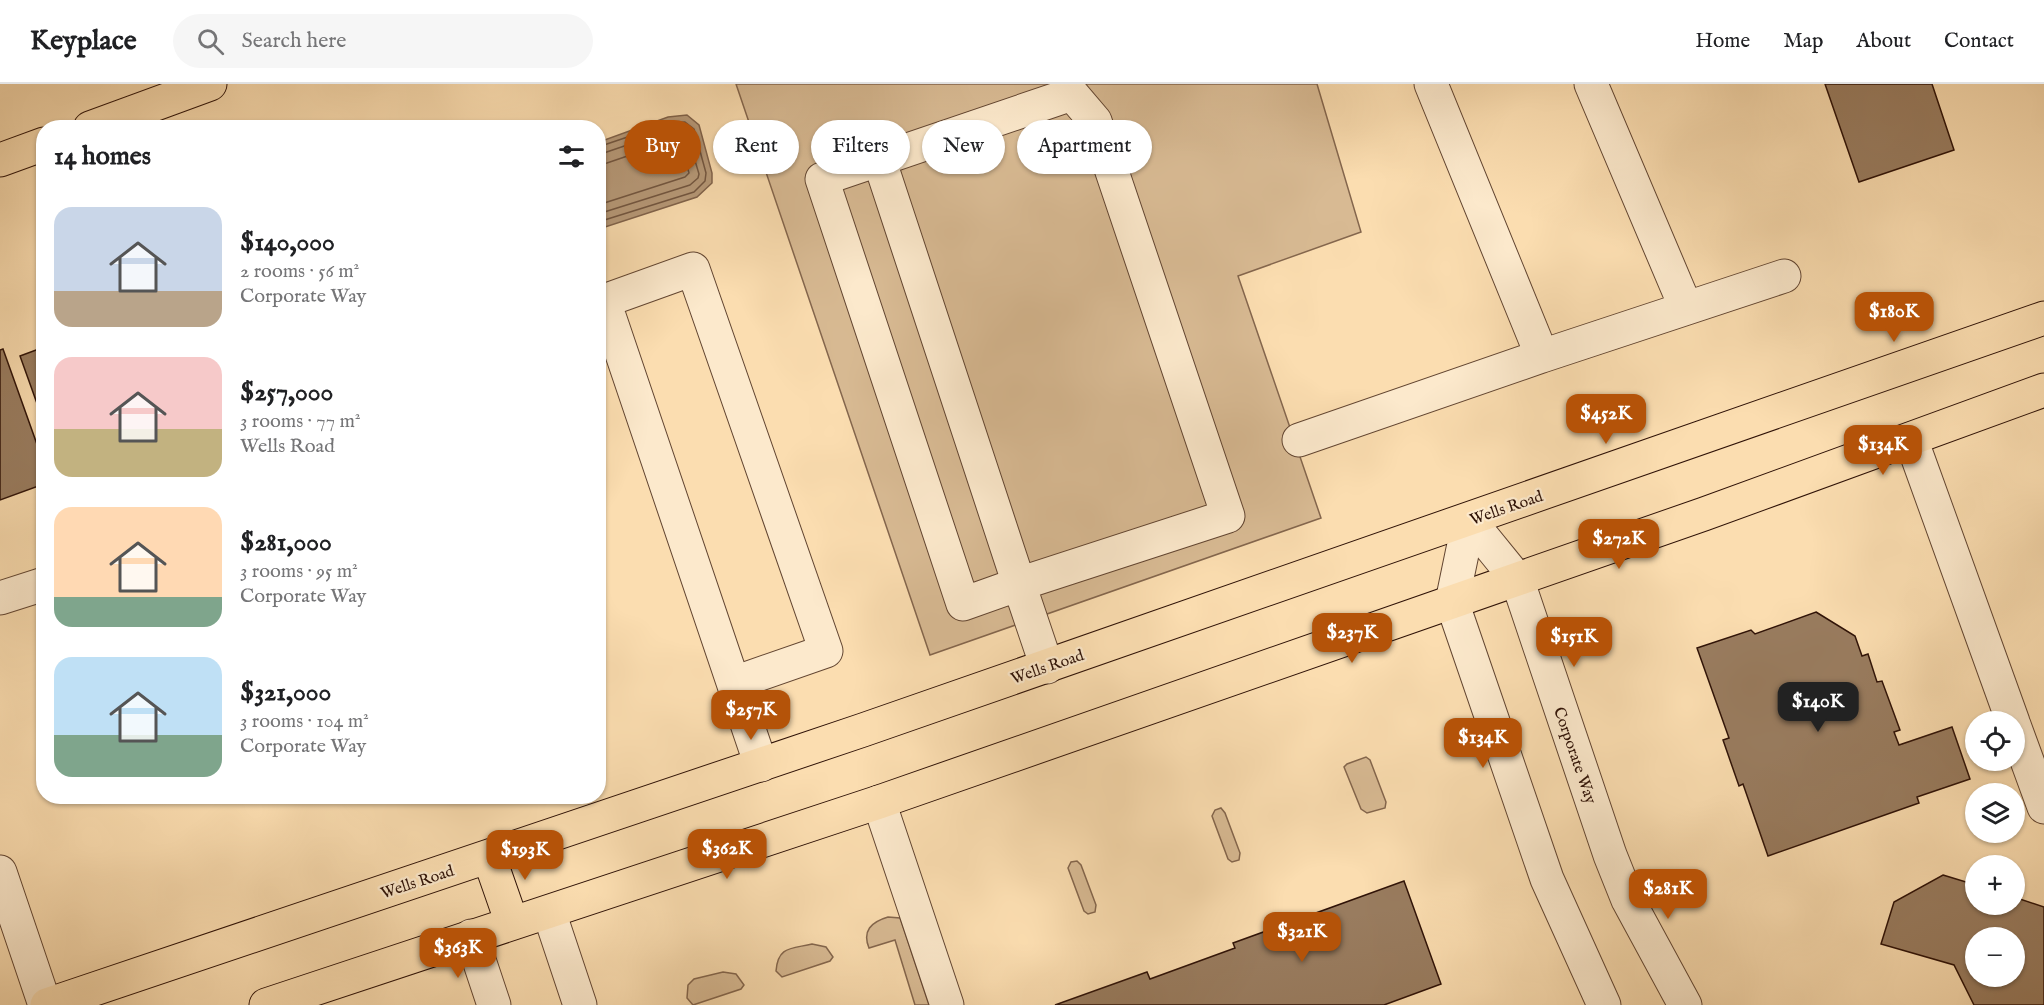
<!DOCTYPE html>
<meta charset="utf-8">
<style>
:root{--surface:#fff;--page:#f6f6f6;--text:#202124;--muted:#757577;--line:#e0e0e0;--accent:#b45309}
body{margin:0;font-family:"IM FELL English",serif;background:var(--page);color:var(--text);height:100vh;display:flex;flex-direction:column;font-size:22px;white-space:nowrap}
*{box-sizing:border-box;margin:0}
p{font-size:20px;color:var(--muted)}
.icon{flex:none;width:33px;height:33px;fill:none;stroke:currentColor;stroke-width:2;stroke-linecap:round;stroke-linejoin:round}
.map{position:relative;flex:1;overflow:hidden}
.side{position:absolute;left:36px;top:36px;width:570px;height:684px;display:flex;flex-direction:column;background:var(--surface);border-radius:24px;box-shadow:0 2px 4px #0004}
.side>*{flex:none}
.hud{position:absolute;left:624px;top:36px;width:570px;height:54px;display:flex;gap:12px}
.tools{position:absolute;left:1965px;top:627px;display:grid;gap:12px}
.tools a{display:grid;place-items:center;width:60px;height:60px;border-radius:50%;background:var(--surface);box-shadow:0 2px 4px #0004;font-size:30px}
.price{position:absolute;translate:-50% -51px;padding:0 14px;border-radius:12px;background:var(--accent);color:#fff;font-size:20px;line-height:39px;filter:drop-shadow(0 2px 3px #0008)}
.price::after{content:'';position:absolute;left:50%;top:36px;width:18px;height:14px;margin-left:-9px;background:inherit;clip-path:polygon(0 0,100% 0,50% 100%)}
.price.selected{background:#222;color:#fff}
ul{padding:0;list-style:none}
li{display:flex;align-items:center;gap:18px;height:150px;padding:0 18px}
li span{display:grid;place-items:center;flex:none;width:168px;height:120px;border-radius:18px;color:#555}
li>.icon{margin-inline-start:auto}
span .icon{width:72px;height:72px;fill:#fffc;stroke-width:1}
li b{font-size:26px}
h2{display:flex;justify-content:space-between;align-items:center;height:72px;padding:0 18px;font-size:26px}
.tag{padding:0 21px;border-radius:27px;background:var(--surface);box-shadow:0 2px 4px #0004;font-size:21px;line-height:54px}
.tag.selected{background:var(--accent);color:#fff}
header{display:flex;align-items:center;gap:36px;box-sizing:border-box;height:84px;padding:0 30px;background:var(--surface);border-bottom:2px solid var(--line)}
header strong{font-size:28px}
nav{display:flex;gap:33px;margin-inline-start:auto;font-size:21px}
.search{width:420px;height:54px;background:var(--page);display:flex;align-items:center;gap:15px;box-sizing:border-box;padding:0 21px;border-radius:33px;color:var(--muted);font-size:22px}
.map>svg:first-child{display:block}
</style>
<header>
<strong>Keyplace</strong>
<div class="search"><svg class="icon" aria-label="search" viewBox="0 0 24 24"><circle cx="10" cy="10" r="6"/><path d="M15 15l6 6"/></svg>Search here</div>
<nav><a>Home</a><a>Map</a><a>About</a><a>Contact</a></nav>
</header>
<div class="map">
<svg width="2044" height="921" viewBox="0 0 2044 921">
<rect width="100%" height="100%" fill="#fbddb0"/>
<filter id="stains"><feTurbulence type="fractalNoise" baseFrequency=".00333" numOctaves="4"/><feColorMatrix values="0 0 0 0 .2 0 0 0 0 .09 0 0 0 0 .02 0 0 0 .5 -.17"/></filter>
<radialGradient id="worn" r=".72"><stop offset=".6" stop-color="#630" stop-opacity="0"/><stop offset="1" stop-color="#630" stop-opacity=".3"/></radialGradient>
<path fill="#d8ba93" stroke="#84664d" stroke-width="1.5" d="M736,0H1317L1361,148L1238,192L1321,434L930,571Z
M1366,673L1370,676L1386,718L1385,724L1367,729L1361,725L1344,683L1347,680Z
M1221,724L1225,729L1240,769L1239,776L1232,778L1228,775L1212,732L1215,726Z
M1077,777L1081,781L1096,821L1095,828L1088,830L1084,827L1068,784L1071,778Z
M888,833L900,834L929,921H915L895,856L869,864C862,847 871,838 888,833Z
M812,860L826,863L833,873L830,877L782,893L776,887C778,862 791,865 812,860Z
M723,888L736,890L744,901L741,905L693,921L687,914L688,901L694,895Z"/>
<path fill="#b69877" stroke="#80624a" stroke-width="1.5" d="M687,31L699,41L712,89V99L697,113L599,145V58L668,33Z"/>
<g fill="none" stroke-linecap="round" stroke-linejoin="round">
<path stroke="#72553f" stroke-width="1.5" d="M598,63L669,39L685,38L694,45L706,89L705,97L694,108L598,138
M598,71L671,46L682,45L687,50L699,90L698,94L690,101L598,130
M598,80L607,79L677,55L680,57L689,89L685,93L598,121"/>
</g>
<path fill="#997c5f" stroke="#2f1207" stroke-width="1.5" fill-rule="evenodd" d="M1825,0H1932L1954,66L1859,98Z
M44,263V339L20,272Z
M3,265L44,380V400L0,416V266Z
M1816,528L1855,552L1862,572L1868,570L1877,598L1882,597L1900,646L1894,648L1899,661L1952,643L1970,695L1917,713L1919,719L1768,772L1743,700L1739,702L1723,656L1729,654L1697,564L1751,546L1755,550Z
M1943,791L1976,801V820H2014V813L2044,823V921H1974L1954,881L1881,860L1894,818ZM1976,854H2014V892H1976Z
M1404,797L1441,900L1384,921H1055L1147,888L1150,895L1235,864L1233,859Z"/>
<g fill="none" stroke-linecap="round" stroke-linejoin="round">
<g stroke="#624531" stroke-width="35">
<path id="minor" d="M1591,0L1686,224
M879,75L1019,500L963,520L822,95L1072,10L1095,37L1228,432L1019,500L1047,583
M1542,272L1784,192
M1911,355L2013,638
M1299,356L1542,272L1431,0
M1469,436L1517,495L1610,771L1628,816L1685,921
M1469,436L1452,518L1547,795L1604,921
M0,514L44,500
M734,599L826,567L693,185L604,217L761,681
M2014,641L2044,723
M879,718L947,921
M0,788L45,921
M549,828L580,921
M471,852L494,921"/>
</g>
<g stroke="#2f1207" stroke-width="35">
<path id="major" d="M489,773L512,839
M47,921L863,646L2044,234
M266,921L879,718L1704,430L2044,306"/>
</g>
<g stroke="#2f1207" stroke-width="35">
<path id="highway" d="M90,44L210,0
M0,76L44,60"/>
</g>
<use href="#minor" stroke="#fce9cc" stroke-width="33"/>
<use href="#major" stroke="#fbddb0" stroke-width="33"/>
<use href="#highway" stroke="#fbddb0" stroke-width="33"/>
</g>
<g text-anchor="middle" stroke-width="4.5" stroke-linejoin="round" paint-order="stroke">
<g font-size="16" fill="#2f1207" stroke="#fce9cc">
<text transform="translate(1506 423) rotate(-19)" y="6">Wells Road</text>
<text transform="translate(1047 582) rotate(-19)" y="6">Wells Road</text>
<text transform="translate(1576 671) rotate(71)" y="6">Corporate Way</text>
<text transform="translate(417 797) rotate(-18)" y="6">Wells Road</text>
</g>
</g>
<rect width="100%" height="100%" filter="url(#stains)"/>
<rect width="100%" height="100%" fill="url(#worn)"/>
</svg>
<div class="tools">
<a><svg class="icon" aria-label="locate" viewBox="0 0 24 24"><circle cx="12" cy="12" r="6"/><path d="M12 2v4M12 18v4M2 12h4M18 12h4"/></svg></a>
<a><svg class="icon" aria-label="layers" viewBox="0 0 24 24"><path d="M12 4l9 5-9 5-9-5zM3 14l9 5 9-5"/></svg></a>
<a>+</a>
<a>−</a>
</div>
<b class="price" style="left:1894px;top:259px">$180K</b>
<b class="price" style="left:1606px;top:361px">$452K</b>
<b class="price" style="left:1883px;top:392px">$134K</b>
<b class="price" style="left:1619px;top:486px">$272K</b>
<b class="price" style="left:1352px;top:580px">$237K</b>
<b class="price" style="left:1574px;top:584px">$151K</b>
<b class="price selected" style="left:1818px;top:649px">$140K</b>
<b class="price" style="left:751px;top:657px">$257K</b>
<b class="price" style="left:1483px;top:685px">$134K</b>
<b class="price" style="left:727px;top:796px">$362K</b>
<b class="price" style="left:525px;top:797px">$193K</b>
<b class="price" style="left:1668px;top:836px">$281K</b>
<b class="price" style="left:1302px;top:879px">$321K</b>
<b class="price" style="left:458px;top:895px">$363K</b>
<div class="hud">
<a class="tag selected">Buy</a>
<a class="tag">Rent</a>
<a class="tag">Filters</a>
<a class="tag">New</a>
<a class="tag">Apartment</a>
</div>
<section class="side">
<h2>14 homes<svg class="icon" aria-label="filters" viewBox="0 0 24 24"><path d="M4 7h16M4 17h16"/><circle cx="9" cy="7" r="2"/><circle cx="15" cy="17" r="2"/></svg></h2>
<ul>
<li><span style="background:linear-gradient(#c9d6e8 70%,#b9a48a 0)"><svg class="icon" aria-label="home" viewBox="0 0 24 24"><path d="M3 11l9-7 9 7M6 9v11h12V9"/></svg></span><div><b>$140,000</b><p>2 rooms · 56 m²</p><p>Corporate Way</p></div></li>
<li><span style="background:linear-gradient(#f6c9c9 60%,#c2b280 0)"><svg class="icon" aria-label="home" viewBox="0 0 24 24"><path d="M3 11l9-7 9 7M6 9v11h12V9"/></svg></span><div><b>$257,000</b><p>3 rooms · 77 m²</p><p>Wells Road</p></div></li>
<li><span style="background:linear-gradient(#ffd9b3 75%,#7fa58c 0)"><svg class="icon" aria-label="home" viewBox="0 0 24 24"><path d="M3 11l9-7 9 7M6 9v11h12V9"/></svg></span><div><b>$281,000</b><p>3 rooms · 95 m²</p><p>Corporate Way</p></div></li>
<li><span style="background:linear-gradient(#bfe0f5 65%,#7fa58c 0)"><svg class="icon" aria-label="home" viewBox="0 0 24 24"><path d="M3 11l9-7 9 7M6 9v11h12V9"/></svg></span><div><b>$321,000</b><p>3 rooms · 104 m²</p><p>Corporate Way</p></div></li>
</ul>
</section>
</div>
